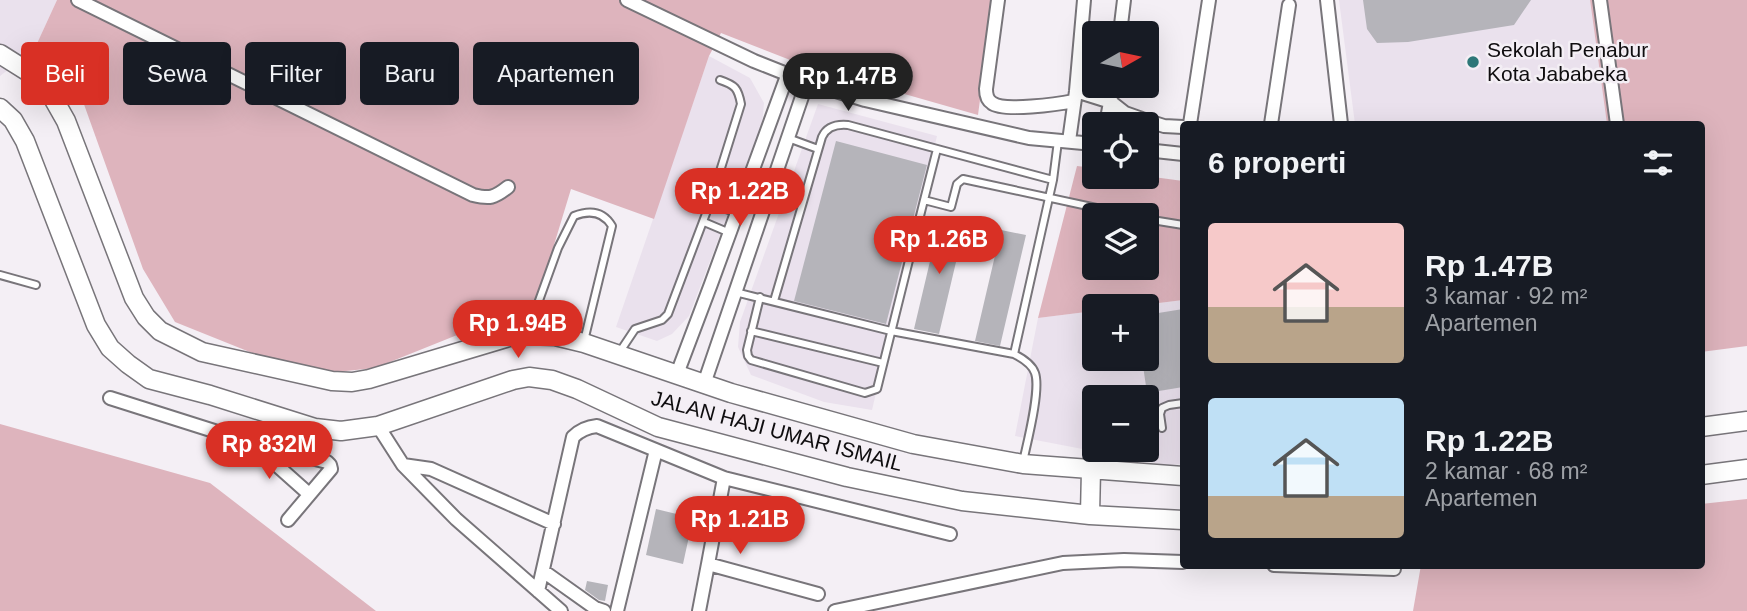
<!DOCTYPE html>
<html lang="id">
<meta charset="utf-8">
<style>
:root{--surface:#171b24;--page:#242831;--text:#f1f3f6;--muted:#9ea1a6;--accent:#d93025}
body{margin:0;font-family:Helvetica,sans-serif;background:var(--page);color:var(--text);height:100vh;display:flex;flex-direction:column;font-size:26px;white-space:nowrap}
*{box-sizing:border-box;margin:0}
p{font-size:23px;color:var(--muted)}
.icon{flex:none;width:38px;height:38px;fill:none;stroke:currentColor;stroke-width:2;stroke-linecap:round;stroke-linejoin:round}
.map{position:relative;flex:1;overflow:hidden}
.panel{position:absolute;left:1180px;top:121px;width:525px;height:448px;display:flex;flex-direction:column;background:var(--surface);border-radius:7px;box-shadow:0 7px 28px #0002}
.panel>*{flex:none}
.banner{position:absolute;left:21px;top:42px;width:665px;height:63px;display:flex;gap:14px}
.needle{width:46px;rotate:81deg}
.controls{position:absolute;left:1082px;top:21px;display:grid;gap:14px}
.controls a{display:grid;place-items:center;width:77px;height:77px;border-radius:7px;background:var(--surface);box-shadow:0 7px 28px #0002;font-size:35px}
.price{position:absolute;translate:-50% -60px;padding:0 16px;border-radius:24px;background:var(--accent);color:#fff;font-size:23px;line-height:46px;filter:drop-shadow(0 2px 4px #0008)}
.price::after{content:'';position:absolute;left:50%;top:42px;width:21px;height:16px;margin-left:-10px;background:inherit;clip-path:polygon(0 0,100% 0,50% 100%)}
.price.current{background:#222;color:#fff}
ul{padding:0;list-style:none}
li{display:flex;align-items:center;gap:21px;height:175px;padding:0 28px}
li span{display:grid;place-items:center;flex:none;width:196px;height:140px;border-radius:7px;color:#555}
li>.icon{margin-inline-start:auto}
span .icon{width:84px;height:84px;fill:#fffc;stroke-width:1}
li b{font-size:30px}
h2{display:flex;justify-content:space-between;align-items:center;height:84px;padding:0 28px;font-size:30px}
.chip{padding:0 24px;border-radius:7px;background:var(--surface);box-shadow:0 7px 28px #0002;font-size:24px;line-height:63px}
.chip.current{background:var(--accent);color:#fff}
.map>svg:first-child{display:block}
</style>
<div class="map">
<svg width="1747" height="611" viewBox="0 0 1747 611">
<rect width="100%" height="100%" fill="#f4eff5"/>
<path fill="#eae1ed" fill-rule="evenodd" d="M0,0H57L34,50L0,76Z
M1339,0H1590L1607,124H1355Z
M709,56L750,78L764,103L762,125L689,316L672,334L657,341L616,327Z
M818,104L937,136L872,410L824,402L751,375L738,347L740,322Z
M1183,300V464L1166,465L1015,436L1038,318L1094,311V359H1146V306H1135ZM1094,397H1146V450H1094Z"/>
<path fill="#deb4bd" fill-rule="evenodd" d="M57,0H993L978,115L803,65L721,33L709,56L654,219L571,189L533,314L497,319L375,368L307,375L175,322L143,269L81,96L34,50Z
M1590,0H1747V346L1701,352V124H1607Z
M1077,166L1094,168V177L1146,176L1183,181V300L1135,306H1094V311L1038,318ZM1094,215H1146V268H1094Z
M0,424L210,483L376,611H0Z
M1747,499V611H1413L1421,565H1701V504Z"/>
<path fill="#b5b4ba" d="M1363,0H1531L1514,25L1408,42L1377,43L1367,29Z
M836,141L927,165L886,324L794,301Z
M940,219L965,224L939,334L914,329Z
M1001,230L1026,235L1000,346L975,341Z
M1183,309V387L1147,393L1142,359H1146V315Z
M656,509L693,518L683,564L646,555Z
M587,581L608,585L605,601L599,600L585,590Z"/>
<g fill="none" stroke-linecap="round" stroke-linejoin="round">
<g stroke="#78757a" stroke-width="10">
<path id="lane" d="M788,138L818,149
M924,200L937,149
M710,203L737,213
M1146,219L1183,225
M704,222L730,233
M0,275L36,285
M735,292L891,331L1014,354C1022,358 1032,364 1035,373C1041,390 1027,443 1023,462
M760,297L747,350L748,356L751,360L865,393L877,389L879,381L924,200L951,207L957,184L963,179L1129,215
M774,301L822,137C827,126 837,124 848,125L1053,180
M528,331L558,248L574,216C589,210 603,211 612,226L584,341
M751,331L883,363
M619,353L635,329L662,320L668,314L710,203L741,104C738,88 735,85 720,80
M1014,354L1053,180L1058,141
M1162,428L1160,414L1162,408L1169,405L1183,403"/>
</g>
<g stroke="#78757a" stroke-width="16">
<path id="street" d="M78,0L473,195C490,199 494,198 508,187
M627,0L754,61L807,82L865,100L1029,138L1094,144
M998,0L986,89C986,94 987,100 992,103C1003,112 1059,104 1074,101
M1327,0L1341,124
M1600,0L1617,124
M1120,33L1124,0
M1076,91L1111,102L1125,113L1142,119L1164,126L1183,127
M1106,124L1113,86
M1190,124L1209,0
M1271,124L1289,5
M1069,141L1076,91L1084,0
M1146,150L1183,154
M677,374L711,284L787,76
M704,384L807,82
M110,398L252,443L327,462L330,465L331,469L288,520
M378,426L403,465L456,519L561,611
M254,445L309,494
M308,456L315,428
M403,465L431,469L554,524
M724,478L708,564L818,594
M1274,565L1394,569
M543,571L595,608L604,611
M538,591L573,437C580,430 587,427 597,426L724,478L950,534
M617,611L656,450
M699,611L708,564
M835,611L1063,563L1124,560L1183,562"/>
</g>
<g stroke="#78757a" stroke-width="21">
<path id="secondary" d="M0,54L38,78L53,98L66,121L134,298L146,317L160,331L202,352L332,381L352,382L369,379L509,337L527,335L555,336L584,343L731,393L913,444L1023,464L1183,476
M0,108L13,120L25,141L96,325L110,348L128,364L149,379L210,395L315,428L341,431L378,426L513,380L529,377L552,380L577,389L658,427L847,477L962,501L1090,515L1183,520
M1701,427L1747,421
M1701,475L1747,469
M1090,515L1091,470"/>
</g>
<use href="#lane" stroke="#fff" stroke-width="6"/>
<use href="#street" stroke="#fff" stroke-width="12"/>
<use href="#secondary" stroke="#fff" stroke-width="18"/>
</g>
<circle fill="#2d7778" stroke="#f4eff5" stroke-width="2.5" cx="1473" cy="62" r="7"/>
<g text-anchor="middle" stroke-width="5" stroke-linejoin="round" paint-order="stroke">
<g font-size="21" fill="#0f0d0f" stroke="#f4eff5" text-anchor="start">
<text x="1487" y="57">Sekolah Penabur<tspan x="1487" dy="24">Kota Jababeka</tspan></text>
</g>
<g font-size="21" fill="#0f0d0f" stroke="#f4eff5">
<text transform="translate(777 431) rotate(15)" y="7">JALAN HAJI UMAR ISMAIL</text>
</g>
</g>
</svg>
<div class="controls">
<a><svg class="needle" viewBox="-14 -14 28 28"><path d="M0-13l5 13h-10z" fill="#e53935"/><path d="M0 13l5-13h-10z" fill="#9ea1a6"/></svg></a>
<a><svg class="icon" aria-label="locate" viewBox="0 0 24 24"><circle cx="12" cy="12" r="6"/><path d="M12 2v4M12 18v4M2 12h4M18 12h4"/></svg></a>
<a><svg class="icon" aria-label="layers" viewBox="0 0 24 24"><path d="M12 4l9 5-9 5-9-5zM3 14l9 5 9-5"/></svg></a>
<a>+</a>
<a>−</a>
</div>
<b class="price current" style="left:848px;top:113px">Rp 1.47B</b>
<b class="price" style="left:740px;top:228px">Rp 1.22B</b>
<b class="price" style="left:939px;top:276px">Rp 1.26B</b>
<b class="price" style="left:518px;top:360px">Rp 1.94B</b>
<b class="price" style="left:269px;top:481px">Rp 832M</b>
<b class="price" style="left:740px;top:556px">Rp 1.21B</b>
<div class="banner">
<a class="chip current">Beli</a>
<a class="chip">Sewa</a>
<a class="chip">Filter</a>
<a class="chip">Baru</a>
<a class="chip">Apartemen</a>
</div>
<section class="panel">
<h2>6 properti<svg class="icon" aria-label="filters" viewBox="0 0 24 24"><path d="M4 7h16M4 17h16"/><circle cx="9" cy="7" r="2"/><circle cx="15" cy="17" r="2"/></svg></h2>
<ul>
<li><span style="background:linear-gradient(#f6c9c9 60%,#b9a48a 0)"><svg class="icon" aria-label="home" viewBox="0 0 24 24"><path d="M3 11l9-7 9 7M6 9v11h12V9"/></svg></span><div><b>Rp 1.47B</b><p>3 kamar · 92 m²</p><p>Apartemen</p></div></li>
<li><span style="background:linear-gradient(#bfe0f5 70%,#b9a48a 0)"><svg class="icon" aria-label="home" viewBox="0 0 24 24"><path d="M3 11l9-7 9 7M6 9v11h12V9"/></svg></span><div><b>Rp 1.22B</b><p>2 kamar · 68 m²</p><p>Apartemen</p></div></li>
</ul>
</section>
</div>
